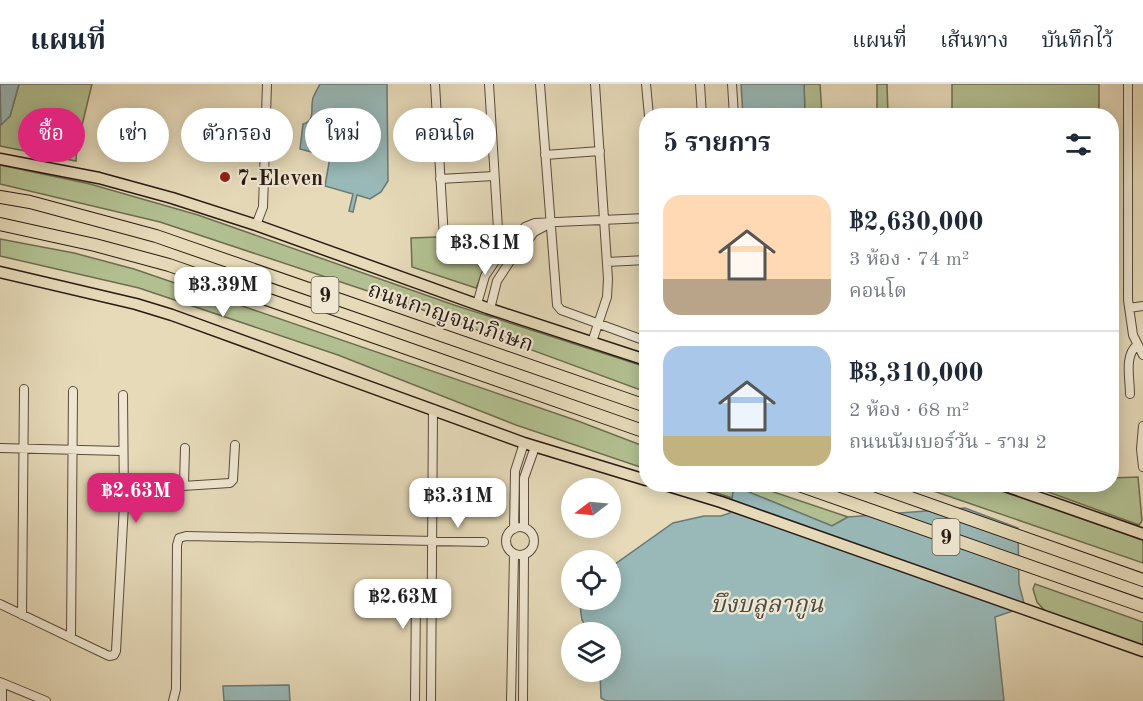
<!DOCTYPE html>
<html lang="th">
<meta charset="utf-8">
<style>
:root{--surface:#fff;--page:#f6f6f7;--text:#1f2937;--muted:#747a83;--line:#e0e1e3;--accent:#db2777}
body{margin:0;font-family:"Old Standard TT","Noto Serif Thai",serif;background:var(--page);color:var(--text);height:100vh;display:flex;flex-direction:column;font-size:22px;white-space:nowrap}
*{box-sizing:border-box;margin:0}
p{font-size:20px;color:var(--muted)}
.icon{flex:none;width:33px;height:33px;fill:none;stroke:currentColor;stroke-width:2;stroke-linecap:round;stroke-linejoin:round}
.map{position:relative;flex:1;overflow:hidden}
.panel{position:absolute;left:639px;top:24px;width:480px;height:384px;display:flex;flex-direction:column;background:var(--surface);border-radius:24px;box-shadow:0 3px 15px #0003}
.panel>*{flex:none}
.hud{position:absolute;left:18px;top:24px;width:531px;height:54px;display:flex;gap:12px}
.needle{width:39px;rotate:254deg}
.fabs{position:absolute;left:561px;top:394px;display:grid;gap:12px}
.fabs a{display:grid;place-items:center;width:60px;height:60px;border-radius:50%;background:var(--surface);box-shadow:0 3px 15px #0003;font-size:30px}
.price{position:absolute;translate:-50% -51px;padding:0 14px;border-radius:12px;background:#fff;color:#222;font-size:20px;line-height:39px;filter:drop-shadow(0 2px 3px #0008)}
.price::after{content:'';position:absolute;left:50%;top:36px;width:18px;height:14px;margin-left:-9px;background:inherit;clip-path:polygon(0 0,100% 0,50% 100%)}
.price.on{background:var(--accent);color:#fff}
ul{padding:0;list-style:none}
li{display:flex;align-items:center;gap:18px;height:150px;padding:0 24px}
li+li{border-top:2px solid var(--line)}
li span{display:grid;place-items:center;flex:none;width:168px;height:120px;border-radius:18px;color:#555}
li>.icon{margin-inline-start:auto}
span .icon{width:72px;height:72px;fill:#fffc;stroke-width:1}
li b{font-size:26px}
h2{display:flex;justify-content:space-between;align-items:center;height:72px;padding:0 24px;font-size:26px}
.chip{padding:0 21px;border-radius:27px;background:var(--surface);box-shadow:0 3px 15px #0003;font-size:21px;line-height:54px}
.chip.on{background:var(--accent);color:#fff}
header{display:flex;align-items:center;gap:36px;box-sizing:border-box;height:84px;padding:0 30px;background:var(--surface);border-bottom:2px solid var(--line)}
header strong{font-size:28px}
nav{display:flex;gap:33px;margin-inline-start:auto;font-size:21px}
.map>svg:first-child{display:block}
</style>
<header>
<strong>แผนที่</strong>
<nav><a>แผนที่</a><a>เส้นทาง</a><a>บันทึกไว้</a></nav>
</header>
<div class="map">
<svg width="1143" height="617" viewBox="0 0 1143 617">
<rect width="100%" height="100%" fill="#e6dab9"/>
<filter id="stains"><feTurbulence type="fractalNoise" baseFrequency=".00333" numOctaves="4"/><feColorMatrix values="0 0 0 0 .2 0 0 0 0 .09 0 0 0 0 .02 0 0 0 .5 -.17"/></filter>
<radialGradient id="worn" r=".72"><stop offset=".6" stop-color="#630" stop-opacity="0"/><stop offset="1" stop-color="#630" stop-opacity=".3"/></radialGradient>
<path fill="#b2c091" stroke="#6e6d52" stroke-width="1.5" d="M19,0H92L77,62L76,77L0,62V41L10,32Z
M804,0H820L822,31H805Z
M877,0H887L888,31H877Z
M952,0H1099V31H952Z
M0,81L90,100L198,131L454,221L646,283V308L404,219L160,138L0,100Z
M491,151L499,159V165L484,185L476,204L412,183L411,154Z
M0,155L74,169L134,185L578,337L646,363V385L516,341L338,271L139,204L0,172Z
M1138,393L1142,437L1139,441L1029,401L1112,400V394Z
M693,401H753L848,433L832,442L734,402L732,414Z
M916,401H984L1143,456V479Z
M1035,500L1143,538V562L1046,528L1037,518L1033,505Z"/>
<path fill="#99b9b8" stroke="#6c7976" stroke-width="1.5" d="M0,0H19L10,32L1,41Z
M320,0H387L388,97L381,108L370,115L357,111L353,128L349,127L353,110L325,102L330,73L300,65L303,40C316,37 310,24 313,14C315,9 318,4 320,0Z
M741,0H804L805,31H743Z
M734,402L832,442L848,433L965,424L1018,444L1019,500L1025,523L995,533L1004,617H606L601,614L600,588H610V549H590L582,536L580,522L573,518V516H610L611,483L673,439L704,432H721L730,429Z
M289,601L290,617H224L223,602Z"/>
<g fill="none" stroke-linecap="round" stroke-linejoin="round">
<g stroke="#584a3d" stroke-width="10">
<path id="minor" d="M435,0L444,155
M489,0L498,145V151L506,158
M540,0L557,221L561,226L646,257
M646,0L649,32
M700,0L702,32
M732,0L734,32
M1128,0V216L1133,251L1143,271
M545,71L600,67
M440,95L494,92
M256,141L263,123L267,0
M504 164a10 10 0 1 1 20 0a10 10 0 1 1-20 0Z
M515,154L525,143L535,139L646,134
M524,162L534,148L549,140
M607,178L646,176
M477,220L485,192L504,164
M1129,224L1143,222
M490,225L497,197L512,174
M592,258L607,213L608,195L595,0
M1130,310C1130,294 1124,272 1137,261
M1143,342L1141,365L1143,383
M0,364L122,367
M184,401L185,364
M124,421L134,418L151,404L230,399L233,396L235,361
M506 457a14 14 0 1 1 28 0a14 14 0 1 1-28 0Z
M524,444V394L535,363
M514,445L515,387L524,359
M0,520L109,572L114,571L116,567L124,421L123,311
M22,531L24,305
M71,554L73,307
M0,598L46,617
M2,617V599
M173,617L176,605L177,461L179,454L186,452L484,458
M415,617L416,511L421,505L432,503
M431,617L433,325
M511,617L514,470
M523,617L524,471"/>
</g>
<g stroke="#291a14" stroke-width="13">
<path id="major" d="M0,75L99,94L172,114L256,141L487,224L646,276
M0,188L136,220L172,231L524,359L646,396
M662,400L721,418L1143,567
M1000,400L1143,450"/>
</g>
<g stroke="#291a14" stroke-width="14">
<path id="highway" d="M0,113L30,118L156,152L646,322
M0,140L95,161L169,181L646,348
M796,400L1143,522
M871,400L1143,496"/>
</g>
<use href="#minor" stroke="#efe7d2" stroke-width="8"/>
<use href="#major" stroke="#e6dab9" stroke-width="10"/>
<use href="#highway" stroke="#e6dab9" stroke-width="12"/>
</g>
<circle fill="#8f2418" stroke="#efe7d2" stroke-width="2" cx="225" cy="93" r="6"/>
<g text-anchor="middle" stroke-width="4.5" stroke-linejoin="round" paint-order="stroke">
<g fill="#efe7d2" stroke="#64584d" stroke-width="1.5">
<rect x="311.5" y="193" width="27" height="36" rx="4.5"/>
<rect x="932.5" y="435" width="27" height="36" rx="4.5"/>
</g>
<g font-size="21" font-weight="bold" fill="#291a14">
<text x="325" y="218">9</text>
<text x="946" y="460">9</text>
</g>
<g font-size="22" font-weight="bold" fill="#291a14" stroke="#efe7d2" text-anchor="start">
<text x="237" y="101">7-Eleven</text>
</g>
<g font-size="22" fill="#291a14" stroke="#efe7d2">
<text transform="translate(451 232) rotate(19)" y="8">ถนนกาญจนาภิเษก</text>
</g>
<g font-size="24" font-style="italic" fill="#4b4a45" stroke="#efe7d2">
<text x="767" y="528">บึงบลูลากูน</text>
</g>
</g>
<rect width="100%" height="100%" filter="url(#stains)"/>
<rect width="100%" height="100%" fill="url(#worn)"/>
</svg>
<div class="fabs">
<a><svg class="needle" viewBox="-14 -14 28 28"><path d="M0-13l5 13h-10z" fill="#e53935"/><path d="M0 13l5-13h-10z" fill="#747a83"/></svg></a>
<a><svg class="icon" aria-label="locate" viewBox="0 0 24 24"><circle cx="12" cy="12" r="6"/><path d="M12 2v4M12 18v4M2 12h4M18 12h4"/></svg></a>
<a><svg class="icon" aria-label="layers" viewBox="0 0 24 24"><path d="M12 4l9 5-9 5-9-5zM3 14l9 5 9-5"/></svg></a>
</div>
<b class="price" style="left:485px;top:192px">฿3.81M</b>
<b class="price" style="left:223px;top:234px">฿3.39M</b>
<b class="price on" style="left:136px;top:440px">฿2.63M</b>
<b class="price" style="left:458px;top:445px">฿3.31M</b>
<b class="price" style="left:403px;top:546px">฿2.63M</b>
<div class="hud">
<a class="chip on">ซื้อ</a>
<a class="chip">เช่า</a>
<a class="chip">ตัวกรอง</a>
<a class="chip">ใหม่</a>
<a class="chip">คอนโด</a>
</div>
<section class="panel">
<h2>5 รายการ<svg class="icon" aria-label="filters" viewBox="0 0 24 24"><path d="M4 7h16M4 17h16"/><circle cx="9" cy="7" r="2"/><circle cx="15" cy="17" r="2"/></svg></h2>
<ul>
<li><span style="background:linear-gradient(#ffd9b3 70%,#b9a48a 0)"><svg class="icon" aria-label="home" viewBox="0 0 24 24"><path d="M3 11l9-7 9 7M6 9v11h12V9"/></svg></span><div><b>฿2,630,000</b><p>3 ห้อง · 74 m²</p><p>คอนโด</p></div></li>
<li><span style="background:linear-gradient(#a9c7e8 75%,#c2b280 0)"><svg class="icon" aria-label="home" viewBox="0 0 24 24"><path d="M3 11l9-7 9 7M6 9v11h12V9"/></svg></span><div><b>฿3,310,000</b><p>2 ห้อง · 68 m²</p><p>ถนนนัมเบอร์วัน - ราม 2</p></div></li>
</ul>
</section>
</div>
